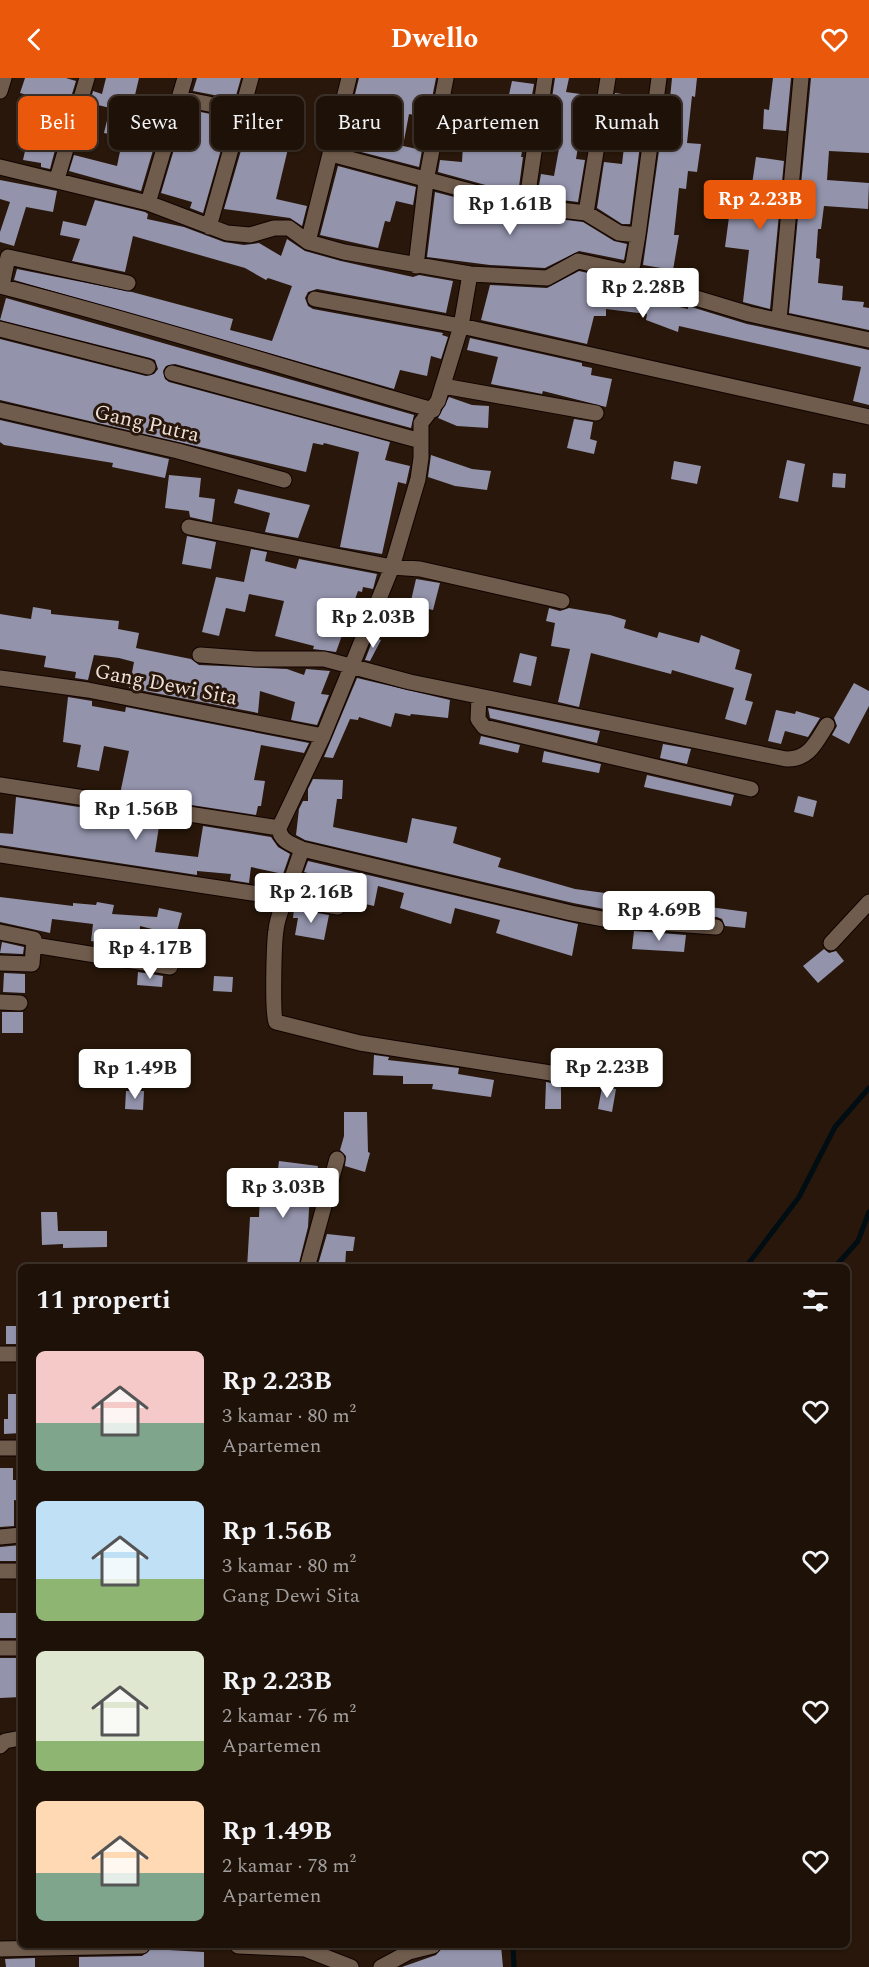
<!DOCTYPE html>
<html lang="id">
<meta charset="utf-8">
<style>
:root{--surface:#1e1108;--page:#261a12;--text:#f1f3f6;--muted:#a19d9c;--line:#3c3129;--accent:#ea580c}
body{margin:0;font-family:Spectral,serif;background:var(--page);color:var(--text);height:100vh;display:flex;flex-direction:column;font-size:22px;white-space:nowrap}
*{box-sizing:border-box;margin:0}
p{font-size:20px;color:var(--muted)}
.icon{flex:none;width:33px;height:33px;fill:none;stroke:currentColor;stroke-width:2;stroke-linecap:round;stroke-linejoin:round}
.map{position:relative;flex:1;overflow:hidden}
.details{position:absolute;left:18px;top:1186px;width:832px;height:684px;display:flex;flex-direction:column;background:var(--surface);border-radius:9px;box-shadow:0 2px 4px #0004,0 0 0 2px var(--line)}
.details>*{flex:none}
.hud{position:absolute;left:18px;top:18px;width:834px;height:54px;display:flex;gap:12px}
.price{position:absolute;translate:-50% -51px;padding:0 14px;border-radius:6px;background:#fff;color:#222;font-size:20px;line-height:39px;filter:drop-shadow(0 2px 3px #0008)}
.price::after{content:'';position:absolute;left:50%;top:36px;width:18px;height:14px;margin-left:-9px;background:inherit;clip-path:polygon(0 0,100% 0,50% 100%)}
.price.active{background:var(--accent);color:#fff}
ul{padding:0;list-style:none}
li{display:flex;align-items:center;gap:18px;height:150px;padding:0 18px}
li span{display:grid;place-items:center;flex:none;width:168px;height:120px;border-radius:9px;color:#555}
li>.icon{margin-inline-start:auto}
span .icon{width:72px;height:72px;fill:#fffc;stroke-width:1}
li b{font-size:26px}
h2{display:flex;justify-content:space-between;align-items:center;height:72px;padding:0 18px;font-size:26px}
.tag{padding:0 21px;border-radius:9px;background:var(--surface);box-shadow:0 2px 4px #0004,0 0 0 2px var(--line);font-size:21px;line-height:54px}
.tag.active{background:var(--accent);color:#fff}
header{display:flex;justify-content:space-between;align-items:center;height:78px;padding:0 18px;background:var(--accent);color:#fff;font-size:27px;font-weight:700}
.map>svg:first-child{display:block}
</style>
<header><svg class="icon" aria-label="back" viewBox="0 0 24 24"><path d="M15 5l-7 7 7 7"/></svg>Dwello<svg class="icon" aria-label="heart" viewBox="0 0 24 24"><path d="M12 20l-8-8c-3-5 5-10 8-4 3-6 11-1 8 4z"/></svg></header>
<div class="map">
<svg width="869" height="1889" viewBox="0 0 869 1889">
<rect width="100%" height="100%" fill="#28170a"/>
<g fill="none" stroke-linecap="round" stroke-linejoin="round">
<path stroke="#000d12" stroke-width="5" d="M745,1190L799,1119L835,1049L869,1010
M834,1190L858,1163L869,1134
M513,1868L514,1889"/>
</g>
<path fill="#9393ac" d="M25,0H66L76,3L64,42L58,40L51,69L55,72L50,91L41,89V85L23,82L27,64L34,66L42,21L20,15Z
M106,0H139L135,17L167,25L141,113L69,93L74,77L117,88L123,59L104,55L110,30L90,25L93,13L102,16Z
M197,0H241L235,21L193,13Z
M359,0H436L428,40L409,36L403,68L422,72L419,89L342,69Z
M555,0H569L566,14L580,16L577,44L582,45L576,81L585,82L578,124L537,119L541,96L554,98L562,54L547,53Z
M672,0H697L695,19L692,18L687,65L701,66L697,94L688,93L686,111L679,110L674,157H679L673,192L643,187L665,30L669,31Z
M773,0H791L786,53L763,51L764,31L769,32Z
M811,0H869V75L829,73L827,102L869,105L868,131L824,128L821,151H818L816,180L820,181L818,205L843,208L842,222L864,224L863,229L869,230V252L789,235Z
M512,3L534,6L521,79H523L518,116L438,94L440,82L462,84L464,50L501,53Z
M615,15L629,17L627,26L645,28L630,146H622L597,130L604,84L622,86L625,61L620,60L623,35L612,34Z
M451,26L477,28L475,48L447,45Z
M186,31L230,40L203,135L190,130L192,124L161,115Z
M249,45L263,48L262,51L291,58L276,121L307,128L302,148L290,140L224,131Z
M756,79L784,83L770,231L743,224L749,172L725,169L729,139L747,141Z
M338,88L416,109L413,127L396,123L390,144L385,143L378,170L320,157Z
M0,102L57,113L53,134L26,129L14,168L0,164V154L10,124L0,121Z
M435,114L524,137L583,144L614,163L627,166L624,182L579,173L545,190L490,187L427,179Z
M95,122L145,134L148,136L147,141L184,149L224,164L244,167L259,165L281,178L287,161L305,173L341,183L413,199L419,197L453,203L446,235L317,211L308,214L305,220L308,228L313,231L443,255L442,257L448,259L441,281L431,278L427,298L400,292L394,311L14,202L17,191L132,214L233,241L230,252L272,263L292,208L268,200L266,202L245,190L133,158L125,194L72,183L80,161L60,157L63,143L86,148Z
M579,193L623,203L624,211L646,214V218L662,222L661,225L688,231V228L747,246L869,272V327L853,323L861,289L679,248L678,254L646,242L647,236L606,231V238H594L587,266L481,242L490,207L547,210Z
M6,220L414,337L411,350L175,286L166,288L163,293L165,301L169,304L390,364L385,382L410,388L406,406L398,404L382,476L340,469L359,374L324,365L323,367L313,365L306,394L0,322V261L146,298L154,296L158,291L155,282L150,280L0,242Z
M470,260L582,285V288L592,290L591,297L612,301L606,329L543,313L542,316L491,306L498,279L467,272Z
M449,319L472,327L489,328L488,350L457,348L438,340Z
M574,341L593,344L590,361L597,363L594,376L567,370Z
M0,342L169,381L165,400L112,389L113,385L4,367L0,364Z
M431,377L472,391L491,393L487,412L455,408L428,399Z
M787,382L805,386L798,424L779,420Z
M674,383L701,388L697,406L671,401Z
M833,395L846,396L845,410L832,409Z
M169,397L201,400L199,419L215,421L212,444L190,439L189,433L165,430Z
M238,411L310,427L298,460L265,454L270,435L234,425Z
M187,458L216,464L211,491L182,486Z
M251,471L267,474L265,483L296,491L299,481L377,496L373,511L363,509L362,514L358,513L336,574L313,571L314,568L275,558L284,523L249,516L245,534L226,530L219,558L202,554L216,499L244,504Z
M416,501L440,505L433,532L410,527Z
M33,529L51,532V536L119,543L118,551L139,555L136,570L191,581L199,587L287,591L304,597L306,591L330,593L321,616L329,617L317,647L291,642L295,624L260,613L258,635L129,610L134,584L119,580L94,577L88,602L75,600L76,594L44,589L46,578L0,571V536L31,541Z
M549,530L560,533L569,530L610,537L626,542L624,550L657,560L659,554L699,565L701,557L740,572L735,591L752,596L745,622L753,624L746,647L725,641L734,610L672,592L671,596L591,575L579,629L558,624L570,571L551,568L555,545L546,543Z
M374,559L381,562L370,583L365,582Z
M520,575L537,579L531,608L513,604Z
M357,600L450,622L448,640L411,636L410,638L395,635L391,649L359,639L358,642L350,641L333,680L324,679Z
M854,605L869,613V628L849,666L832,657L837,648L834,640Z
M68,619L92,623V628L125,634L126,629L309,665L304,675L261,667L254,702L265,703L261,728H258L256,737L120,716L129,673L104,668L99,693L77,689L81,667L63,664Z
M488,630L600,653L597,665L490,640Z
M776,632L795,636L796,633L820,640L808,659L785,653L781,666L768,663Z
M481,658L520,667L518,675L479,666Z
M663,666L691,671L687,686L660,680Z
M544,673L601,686L599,695L542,684Z
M647,697L734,717L731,728L644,709Z
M313,701L343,702L342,721H337L333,749L407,765L412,740L457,749L453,765L501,780L498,789L575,811L747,834L745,850L725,848L722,841L717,839L604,831L573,825L305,762L296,757L299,731L303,723H308V711Z
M798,718L817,723L813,739L794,734Z
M16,719L160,742L155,774L198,779L203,748L271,759L278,769L290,776L283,796L251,789L249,805L230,802L231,796L197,793V797L0,767V755L13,756Z
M308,783L578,846L572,878L496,855L500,842L455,830L451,846L400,830L404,815L378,808L374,828L361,825L364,810L304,794Z
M0,819L73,828V825L96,827L97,824L114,827L112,836L157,839L159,830L182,835L176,857L140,848L139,870L91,863L93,846L52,841L50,855L0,844Z
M294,831L329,837L324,862L295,857L298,840H293Z
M634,853L686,857L684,874L632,871Z
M2,864L24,869L23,876L0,875Z
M824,871L829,875L836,873L844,883L818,905L803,888Z
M138,894L163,898L162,909L137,907Z
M4,895L25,896V915L3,914Z
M214,898L233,899L232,914L213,913Z
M2,934H23V955H2Z
M374,977L389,979L388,982L459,990L458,996L494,1002L491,1019L432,1011L433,1006H403V998L373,997Z
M546,1004L561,1007V1031H545Z
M602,1009L616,1011L612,1034L598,1031Z
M126,1013H144L143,1032L125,1031Z
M344,1034H367L368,1074L370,1075L365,1094L345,1088L346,1078L340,1072L344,1058Z
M279,1083L318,1088L314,1116L310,1115L308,1149L298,1189L266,1187V1190H247L250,1139H259L260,1116H275Z
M41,1134H57L58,1153H107V1169L63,1170V1166L42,1167Z
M327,1156L355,1159L353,1173H346L345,1190H317Z
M6,1248H21V1266H6Z
M8,1316H21V1355L4,1356V1341H8Z
M0,1390H13V1402H21V1423L14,1422V1448L0,1449Z
M21,1467V1483H0V1469Z
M0,1535H19L18,1560H0Z
M0,1580H21V1619L0,1620Z
M449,1868L450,1871L501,1868L503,1889H402L436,1877L442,1869Z
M151,1871L204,1874V1889H79V1879L142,1878Z
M35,1880V1889H6L5,1881Z"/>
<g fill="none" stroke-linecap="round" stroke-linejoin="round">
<g stroke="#100300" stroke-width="17">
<path id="street" d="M0,13L4,0
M179,20L243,33
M331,76L526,128L586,135L619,155L638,157L659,0
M0,89L148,125L227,155L250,157L274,150H289L308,164L344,174L470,196L461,248L438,323L421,345V380L418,401L392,489L323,658L279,750C280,763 291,766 302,771L571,835L603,841L716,849
M57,101L87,0
M148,125L185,0
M526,128L545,0
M586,135L608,0
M209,149L251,0
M308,164L349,0
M416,188L426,103L446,0
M470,196L547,200L578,183L628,194L633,186L638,157
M0,208C146,245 288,291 433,332
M2,208L8,179L128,205
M666,211L749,236L869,262
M315,221L461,248L869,339
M779,242L801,0
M0,251L148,289
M172,295L421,363
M443,308L596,335
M0,332L178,373L284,402
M189,449L392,489L420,491L562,523
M200,577L256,581H324L410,604L786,681C809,682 816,664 827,647
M0,600L88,612L323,658
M479,618L478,641L484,649L751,711
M0,707L279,750
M302,771L285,820L338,829
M0,777L285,820C282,830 277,841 276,852C274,864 272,937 276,944L360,965L570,998
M0,854L34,861L32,886L0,885
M831,865L869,824
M34,867L170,889
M0,924L20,925
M307,1190L337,1081
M0,1276H21
M0,1370H21
M0,1459L21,1457
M0,1493H21
M0,1570H21
M0,1668L5,1663L21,1660
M238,1868L305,1871L351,1889
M0,1871L142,1868
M381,1889L409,1874L433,1868"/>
</g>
<use href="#street" stroke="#705c4c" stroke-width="15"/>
</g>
<g text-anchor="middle" stroke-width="6" stroke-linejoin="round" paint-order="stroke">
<g font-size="21" fill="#ede1d8" stroke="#28170a">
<text transform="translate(147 345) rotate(13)" y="7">Gang Putra</text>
<text transform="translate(166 606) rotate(11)" y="7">Gang Dewi Sita</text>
</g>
</g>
</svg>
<b class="price active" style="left:760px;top:153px">Rp 2.23B</b>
<b class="price" style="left:510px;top:158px">Rp 1.61B</b>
<b class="price" style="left:643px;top:241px">Rp 2.28B</b>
<b class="price" style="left:373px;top:571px">Rp 2.03B</b>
<b class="price" style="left:136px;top:763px">Rp 1.56B</b>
<b class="price" style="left:311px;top:846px">Rp 2.16B</b>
<b class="price" style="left:659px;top:864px">Rp 4.69B</b>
<b class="price" style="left:150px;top:902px">Rp 4.17B</b>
<b class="price" style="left:607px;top:1021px">Rp 2.23B</b>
<b class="price" style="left:135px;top:1022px">Rp 1.49B</b>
<b class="price" style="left:283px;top:1141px">Rp 3.03B</b>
<div class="hud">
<a class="tag active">Beli</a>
<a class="tag">Sewa</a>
<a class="tag">Filter</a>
<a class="tag">Baru</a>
<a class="tag">Apartemen</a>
<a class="tag">Rumah</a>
</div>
<section class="details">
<h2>11 properti<svg class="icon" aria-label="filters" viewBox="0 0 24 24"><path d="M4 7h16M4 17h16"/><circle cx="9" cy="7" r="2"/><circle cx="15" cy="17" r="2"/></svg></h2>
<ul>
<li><span style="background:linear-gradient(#f6c9c9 60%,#7fa58c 0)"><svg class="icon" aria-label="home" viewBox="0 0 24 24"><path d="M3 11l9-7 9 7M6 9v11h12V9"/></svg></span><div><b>Rp 2.23B</b><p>3 kamar · 80 m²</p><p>Apartemen</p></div><svg class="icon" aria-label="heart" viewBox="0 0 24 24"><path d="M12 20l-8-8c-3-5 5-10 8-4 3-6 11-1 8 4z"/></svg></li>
<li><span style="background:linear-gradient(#bfe0f5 65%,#8fb573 0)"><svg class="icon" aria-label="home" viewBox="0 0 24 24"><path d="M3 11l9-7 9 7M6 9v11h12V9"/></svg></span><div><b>Rp 1.56B</b><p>3 kamar · 80 m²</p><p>Gang Dewi Sita</p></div><svg class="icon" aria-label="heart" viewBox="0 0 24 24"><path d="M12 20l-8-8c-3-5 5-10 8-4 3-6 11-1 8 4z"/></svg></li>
<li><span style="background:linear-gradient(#dfe7d0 75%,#8fb573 0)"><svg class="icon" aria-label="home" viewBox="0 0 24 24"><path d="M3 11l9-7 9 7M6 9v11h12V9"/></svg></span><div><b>Rp 2.23B</b><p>2 kamar · 76 m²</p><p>Apartemen</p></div><svg class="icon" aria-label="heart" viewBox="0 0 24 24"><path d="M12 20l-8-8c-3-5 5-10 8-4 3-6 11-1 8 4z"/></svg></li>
<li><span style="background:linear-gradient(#ffd9b3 60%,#7fa58c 0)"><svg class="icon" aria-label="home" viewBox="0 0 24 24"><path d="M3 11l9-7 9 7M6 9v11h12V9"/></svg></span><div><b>Rp 1.49B</b><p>2 kamar · 78 m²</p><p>Apartemen</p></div><svg class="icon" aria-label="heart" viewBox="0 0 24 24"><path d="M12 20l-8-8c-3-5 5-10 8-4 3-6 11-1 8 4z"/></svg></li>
</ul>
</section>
</div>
